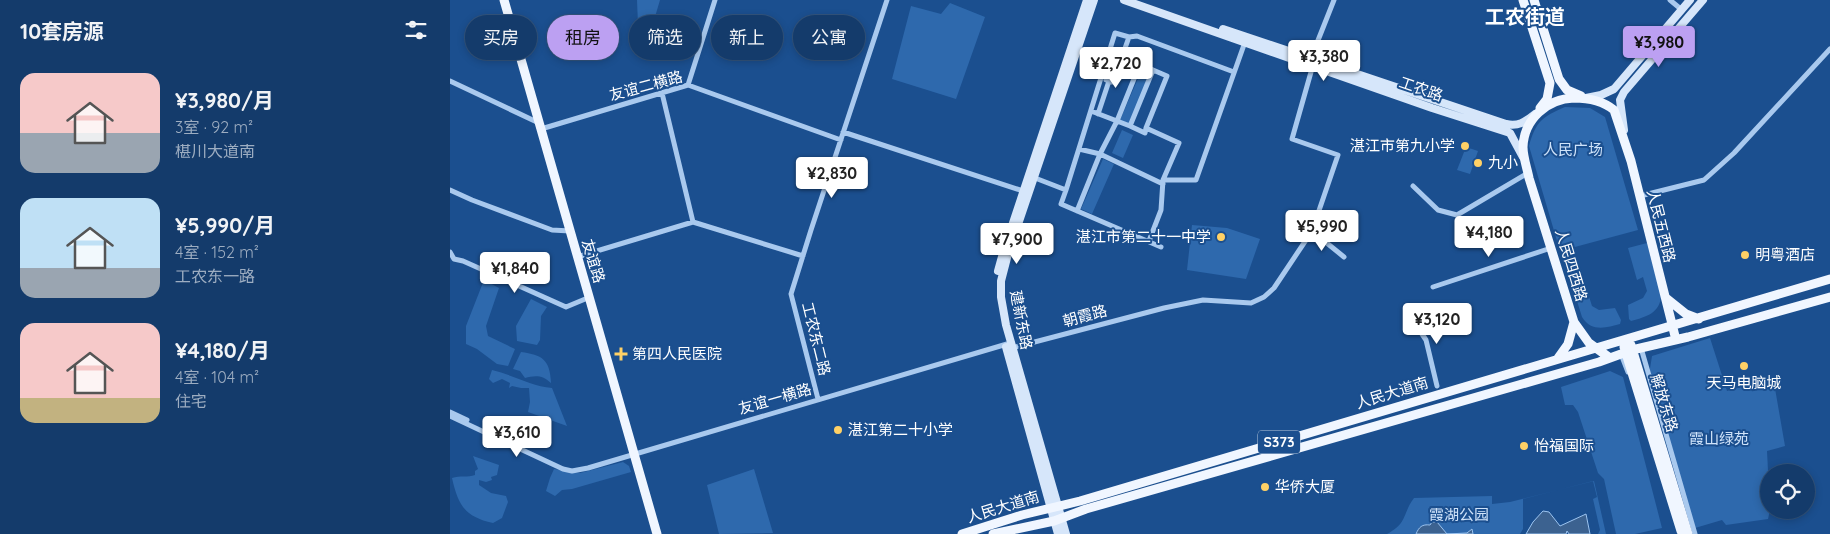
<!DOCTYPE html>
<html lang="zh">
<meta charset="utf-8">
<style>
:root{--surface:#143b6b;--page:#214673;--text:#f1f3f6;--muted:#9dadc1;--line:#33557e;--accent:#bca0f2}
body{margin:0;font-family:Quicksand,"Noto Sans SC",sans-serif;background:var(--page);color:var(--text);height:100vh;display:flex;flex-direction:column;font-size:19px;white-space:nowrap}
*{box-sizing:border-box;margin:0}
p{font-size:16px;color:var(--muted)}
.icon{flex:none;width:28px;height:28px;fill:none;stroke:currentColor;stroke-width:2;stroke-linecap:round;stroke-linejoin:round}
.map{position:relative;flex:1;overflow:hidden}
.side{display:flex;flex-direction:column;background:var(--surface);width:450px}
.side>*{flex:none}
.top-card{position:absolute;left:15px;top:15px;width:475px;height:45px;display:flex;gap:10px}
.fabs{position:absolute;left:1310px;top:464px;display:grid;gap:10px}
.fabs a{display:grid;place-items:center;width:55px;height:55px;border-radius:50%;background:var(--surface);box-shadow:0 2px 8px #0003,0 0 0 1px var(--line);font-size:25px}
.price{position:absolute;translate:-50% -42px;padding:0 11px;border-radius:5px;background:#fff;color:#222;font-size:16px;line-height:32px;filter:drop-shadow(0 1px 2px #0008)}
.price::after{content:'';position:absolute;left:50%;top:30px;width:15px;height:11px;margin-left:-8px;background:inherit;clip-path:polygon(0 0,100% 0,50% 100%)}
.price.selected{background:var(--accent);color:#111}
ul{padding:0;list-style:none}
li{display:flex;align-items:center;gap:15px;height:125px;padding:0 20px}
li span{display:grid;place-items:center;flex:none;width:140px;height:100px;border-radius:15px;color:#555}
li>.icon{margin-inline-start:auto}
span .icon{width:60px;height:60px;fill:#fffc;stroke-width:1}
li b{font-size:21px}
h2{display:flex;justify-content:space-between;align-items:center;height:60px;padding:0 20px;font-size:21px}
.pill{padding:0 18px;border-radius:22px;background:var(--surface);box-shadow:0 2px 8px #0003,0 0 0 1px var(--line);font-size:18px;line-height:45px}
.pill.selected{background:var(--accent);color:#111}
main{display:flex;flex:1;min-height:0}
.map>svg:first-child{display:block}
</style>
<main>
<section class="side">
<h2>10套房源<svg class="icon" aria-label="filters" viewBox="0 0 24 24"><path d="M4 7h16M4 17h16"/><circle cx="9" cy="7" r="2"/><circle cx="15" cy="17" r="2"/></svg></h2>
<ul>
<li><span style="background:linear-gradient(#f6c9c9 60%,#9aa5b1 0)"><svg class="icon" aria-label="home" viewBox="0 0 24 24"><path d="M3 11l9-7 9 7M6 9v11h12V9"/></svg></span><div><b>¥3,980/月</b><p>3室 · 92 m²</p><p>椹川大道南</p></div></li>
<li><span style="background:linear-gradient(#bfe0f5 70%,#9aa5b1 0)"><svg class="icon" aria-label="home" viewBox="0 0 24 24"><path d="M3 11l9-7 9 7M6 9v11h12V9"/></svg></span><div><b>¥5,990/月</b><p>4室 · 152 m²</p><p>工农东一路</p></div></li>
<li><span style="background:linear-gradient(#f6c9c9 75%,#c2b280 0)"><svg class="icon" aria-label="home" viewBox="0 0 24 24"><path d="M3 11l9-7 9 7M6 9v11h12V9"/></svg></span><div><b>¥4,180/月</b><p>4室 · 104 m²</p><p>住宅</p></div></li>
</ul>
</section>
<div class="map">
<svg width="1380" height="534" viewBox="0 0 1380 534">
<rect width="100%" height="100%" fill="#1b4f8f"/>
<path fill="#2e69ad" d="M187,0H210L202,27L195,34L188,25Z
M500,3L535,17L506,99L442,79L461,6L491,14Z
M693,67L702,70L679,124L670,120Z
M1115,107L1140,108L1155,117L1188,230L1110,251L1079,146C1086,121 1092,117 1115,107Z
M672,130L683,135L673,158L662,153Z
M1016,147L1028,151L1020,174L1007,170Z
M653,159L664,164L642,214L631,209Z
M742,225L777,228L810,239L796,279L737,270Z
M1197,243L1211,296C1210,313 1196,317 1181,321L1179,319L1178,305L1193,298L1197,291L1193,277L1187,280L1178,248Z
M1128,262L1142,306L1149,310L1165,308L1171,320L1170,324C1156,328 1141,332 1132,317L1116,266Z
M34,280L49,288L36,326L38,336L65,349L58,366L47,364L27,349L16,344V326Z
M81,299L97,307L91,316L90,340L87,345L67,341L66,326Z
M1260,338L1277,391L1323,377L1335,446L1317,451L1320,510L1318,519L1276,525L1272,520L1245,528L1199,375L1202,356Z
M71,352C92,355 100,359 101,383C93,375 85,375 75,378L70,371L63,369Z
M42,370C63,375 81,386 102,388L117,426L78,412L80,402L79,388H71L62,386L59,388L60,383L52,379L43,383L39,379Z
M1160,371L1173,377L1212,528L1185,534H1166L1154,479L1148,473L1128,412L1123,405H1115L1111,387Z
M23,456L49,465L47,475L41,477L42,480L36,482L29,480V485L41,493L56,496L58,502L52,518L43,523C15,517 8,505 2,478C10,475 18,478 25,475V471L28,469Z
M173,462L179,466L181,472L122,489L112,490L105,496L96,491L100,478L104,469L130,473Z
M304,469L323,533L269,534L257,485Z
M1143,481L1073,499V529L1070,534H1023L1022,530L1017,533L997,534L987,522L970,527L966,534H937C958,523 952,514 964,498L1042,496V504L1060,502L1144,481L1156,534H1148L1150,530L1143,499L1147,497Z"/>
<path fill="#3c6290" stroke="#9cc4f0" d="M1093,511L1099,512L1110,526L1136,514L1140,534H1119L1117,531L1116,534H1076L1083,522Z
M982,522H987L997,534L1017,533L1022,529L1023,534H966C969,527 972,524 980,525Z"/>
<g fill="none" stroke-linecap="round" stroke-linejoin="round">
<path stroke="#a9c9ee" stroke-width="5" d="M1220,0L1232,10
M679,37L687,36L784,72
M672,57L690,64L667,121L680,126
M861,58L884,0
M690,64L703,70L680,126L695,133L696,128L729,143L713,180
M0,81L89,123
M238,85L265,0
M212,93L243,222L353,256
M648,114L659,81L656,80
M696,128L717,76L703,70
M91,129L238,85L391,140
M393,132L573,191
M629,149L650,154L713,184
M585,178L616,190L665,33L679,37L663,82L659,81
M963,186L988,210L1007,215L1078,173
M0,190L22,200L102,230L120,231
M616,190L611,204L711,247
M1190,196L1254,180L1284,153L1380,49
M627,211L650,154L667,121L641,111
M862,231L894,257
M699,241L711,210L713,180H746L795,42
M0,252L4,259L13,261L116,307L140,297
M127,257L243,222
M983,287L1101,248
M961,329L970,331L976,340L987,386
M562,348L714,308L753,300L801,303L814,297L824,288L862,231L888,155L842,139L863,65
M1191,348L1245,534
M1171,354L1178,372
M368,399L341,294L361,230L437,0
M0,412L17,420
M0,416L113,469L122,471L138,468L557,344"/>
<path stroke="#d6e6fa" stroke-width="8" d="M674,0L982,108L1060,133L1073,157
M773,29L1056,124C1068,127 1075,122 1085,114
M1136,98L1151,95L1164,89L1240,0
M1174,130L1170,100L1174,92L1253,0
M548,271L553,253L637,0
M556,347L608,534
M616,534L556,325L551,297V281L558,254L644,0"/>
<path stroke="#f0f6ff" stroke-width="9" d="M54,0L207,534
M1073,0L1100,83L1097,99L1090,108
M1084,0L1109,79L1117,90L1131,96
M1216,298L1236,314L1249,319
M1181,345L1238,534
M1174,347L1231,531
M1108,358L1118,344L1124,322
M1160,358L1139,343L1124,322L1079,178C1077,168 1073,157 1073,147C1074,119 1097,99 1124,98C1138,98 1153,101 1164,110L1181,161L1226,340
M512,534L572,515L630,501C880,426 1130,353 1380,279
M543,534L604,521L636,509L1149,362L1182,350L1238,337L1380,297"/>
</g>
<g fill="#ffd166" stroke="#1b4f8f" stroke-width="2">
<circle cx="1015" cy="146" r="5"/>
<circle cx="1028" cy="163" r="5"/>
<circle cx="771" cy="237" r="5"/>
<circle cx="1295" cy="255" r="5"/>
<path d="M168.5 346.5h5v5h5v5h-5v5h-5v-5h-5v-5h5z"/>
<circle cx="1294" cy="366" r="5"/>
<circle cx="388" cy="430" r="5"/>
<circle cx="1074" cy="446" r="5"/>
<circle cx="815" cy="487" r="5"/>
</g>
<g text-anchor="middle" stroke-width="4" stroke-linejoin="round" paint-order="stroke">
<rect fill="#1b4f8f" stroke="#bbcadd" stroke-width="1" x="808" y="430.5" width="42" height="23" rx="4"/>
<g font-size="14" font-weight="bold" fill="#fff">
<text x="829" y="447">S373</text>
</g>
<g font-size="15" fill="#fff" stroke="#1b4f8f">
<text transform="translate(196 86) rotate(-15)" y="5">友谊二横路</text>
<text transform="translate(971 89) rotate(19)" y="5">工农路</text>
<text transform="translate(1211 226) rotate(76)" y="5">人民五西路</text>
<text transform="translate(143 261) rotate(73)" y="5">友谊路</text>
<text transform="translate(1121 265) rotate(73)" y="5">人民四西路</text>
<text transform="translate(635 316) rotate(-15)" y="5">朝霞路</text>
<text transform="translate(571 320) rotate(79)" y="5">建新东路</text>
<text transform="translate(366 339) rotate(76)" y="5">工农东二路</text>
<text transform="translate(942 393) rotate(-17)" y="5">人民大道南</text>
<text transform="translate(325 399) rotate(-16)" y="5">友谊一横路</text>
<text transform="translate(1214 403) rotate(73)" y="5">解放东路</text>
<text transform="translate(553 507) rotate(-17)" y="5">人民大道南</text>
</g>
<g font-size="15" fill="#fff" stroke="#1b4f8f" text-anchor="start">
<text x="1005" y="151" text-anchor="end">湛江市第九小学</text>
<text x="1038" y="168">九小</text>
<text x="761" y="242" text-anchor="end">湛江市第二十一中学</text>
<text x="1305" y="260">明粤酒店</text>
<text x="182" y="359">第四人民医院</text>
<text x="1294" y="388" text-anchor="middle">天马电脑城</text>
<text x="398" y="435">湛江第二十小学</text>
<text x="1084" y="451">怡福国际</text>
<text x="825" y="492">华侨大厦</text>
</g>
<g font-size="15" fill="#cfe3fa" stroke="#1b4f8f">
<text x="1123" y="155">人民广场</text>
<text x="1269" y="444">霞山绿苑</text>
<text x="1009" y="520">霞湖公园</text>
</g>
<g font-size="20" font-weight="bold" fill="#fff" stroke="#1b4f8f">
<text x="1075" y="24">工农街道</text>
</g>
</g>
</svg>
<div class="fabs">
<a><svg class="icon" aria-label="locate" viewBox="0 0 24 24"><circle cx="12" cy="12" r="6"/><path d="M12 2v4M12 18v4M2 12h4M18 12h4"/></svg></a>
</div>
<b class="price selected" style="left:1209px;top:68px">¥3,980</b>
<b class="price" style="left:874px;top:82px">¥3,380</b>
<b class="price" style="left:666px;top:89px">¥2,720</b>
<b class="price" style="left:382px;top:199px">¥2,830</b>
<b class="price" style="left:872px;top:252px">¥5,990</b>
<b class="price" style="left:1039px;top:258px">¥4,180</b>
<b class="price" style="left:567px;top:265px">¥7,900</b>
<b class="price" style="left:65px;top:294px">¥1,840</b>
<b class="price" style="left:987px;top:345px">¥3,120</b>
<b class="price" style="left:67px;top:458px">¥3,610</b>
<div class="top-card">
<a class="pill">买房</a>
<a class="pill selected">租房</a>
<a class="pill">筛选</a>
<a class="pill">新上</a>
<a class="pill">公寓</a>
</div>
</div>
</main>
